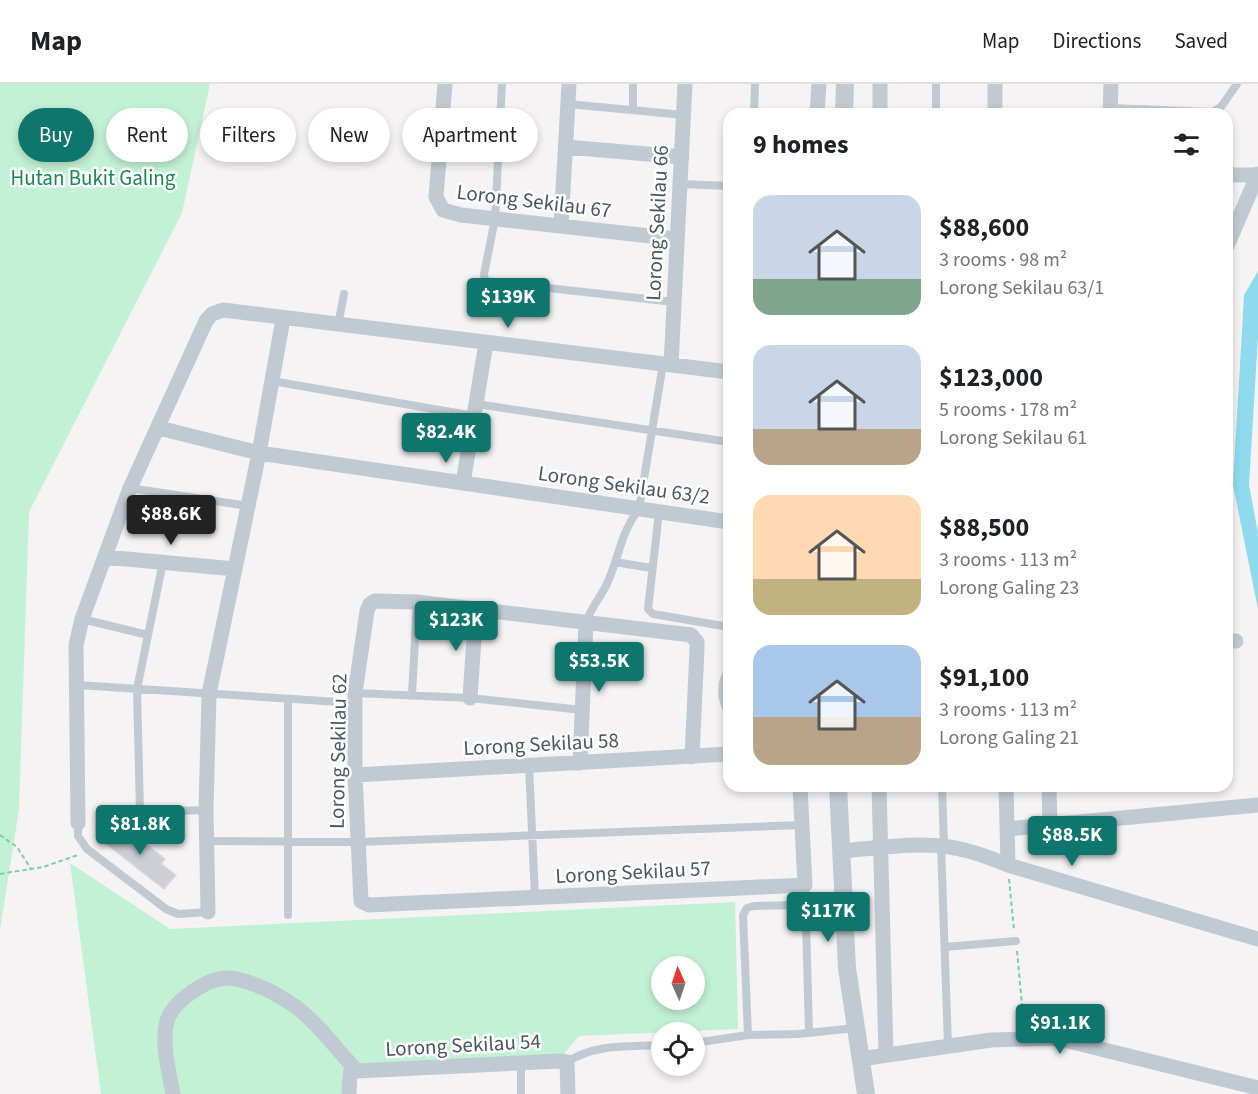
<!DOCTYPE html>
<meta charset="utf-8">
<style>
:root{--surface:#fff;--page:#f6f6f6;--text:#202124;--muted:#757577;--line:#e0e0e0;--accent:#0f766e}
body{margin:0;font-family:"Source Sans 3",sans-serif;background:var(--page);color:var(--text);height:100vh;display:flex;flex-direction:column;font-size:22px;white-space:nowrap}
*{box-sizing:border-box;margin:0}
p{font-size:20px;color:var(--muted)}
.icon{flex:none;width:33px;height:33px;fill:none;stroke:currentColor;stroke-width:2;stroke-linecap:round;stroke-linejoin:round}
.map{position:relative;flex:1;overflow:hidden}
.side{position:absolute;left:723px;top:24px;width:510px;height:684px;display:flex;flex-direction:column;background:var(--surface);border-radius:18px;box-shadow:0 3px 9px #0003}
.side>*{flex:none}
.top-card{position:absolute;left:18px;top:24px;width:570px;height:54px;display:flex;gap:12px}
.needle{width:39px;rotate:357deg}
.controls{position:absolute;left:651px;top:872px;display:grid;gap:12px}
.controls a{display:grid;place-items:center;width:54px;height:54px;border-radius:50%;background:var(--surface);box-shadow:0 3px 9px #0003;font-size:30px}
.price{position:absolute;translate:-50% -51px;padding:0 14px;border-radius:6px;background:var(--accent);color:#fff;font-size:20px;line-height:39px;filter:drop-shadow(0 2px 3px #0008)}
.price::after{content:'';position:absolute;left:50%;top:36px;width:18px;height:14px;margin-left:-9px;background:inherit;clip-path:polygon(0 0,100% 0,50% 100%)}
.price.current{background:#222;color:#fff}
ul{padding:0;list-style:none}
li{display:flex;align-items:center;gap:18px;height:150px;padding:0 30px}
li span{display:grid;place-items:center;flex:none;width:168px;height:120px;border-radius:18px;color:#555}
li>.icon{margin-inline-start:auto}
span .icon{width:72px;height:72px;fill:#fffc;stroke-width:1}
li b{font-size:26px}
h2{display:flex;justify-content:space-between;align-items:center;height:72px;padding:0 30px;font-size:26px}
.tag{padding:0 21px;border-radius:27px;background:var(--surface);box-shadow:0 3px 9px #0003;font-size:21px;line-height:54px}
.tag.current{background:var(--accent);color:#fff}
header{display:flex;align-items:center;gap:36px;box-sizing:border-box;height:84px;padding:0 30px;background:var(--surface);border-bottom:2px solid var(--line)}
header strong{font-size:28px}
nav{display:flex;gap:33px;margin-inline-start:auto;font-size:21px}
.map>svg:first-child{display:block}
</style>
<header>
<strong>Map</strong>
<nav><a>Map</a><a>Directions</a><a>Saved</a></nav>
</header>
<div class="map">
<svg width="1258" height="1010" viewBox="0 0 1258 1010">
<rect width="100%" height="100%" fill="#f5f3f3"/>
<path fill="#c3f1d5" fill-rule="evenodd" d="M0,0H210L182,129L29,428L19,725L0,846Z
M70,779L170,845L735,818L738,945L579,952L564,970L347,982L342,987L343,1010H101ZM662,882H694V915H662Z"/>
<path fill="#90daee" d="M1258,187V253L1249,401L1258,449V525L1233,401L1244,211Z"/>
<path fill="#cdcfd5" stroke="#d7d9de" stroke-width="1.5" d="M115,744L122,749L125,744L165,775L161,780L176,791L164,805L104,758Z"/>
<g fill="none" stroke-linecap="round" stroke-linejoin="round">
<path stroke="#7ad0a6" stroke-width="2" stroke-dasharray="4.5 3" stroke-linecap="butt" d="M0,751L17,763L31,785
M0,790L43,783L78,771
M1009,795L1014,846
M1017,867L1024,942"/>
<path stroke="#c1cad2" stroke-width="8" d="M502,0L495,135L484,190L485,197L674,218
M633,0V26
M568,20L684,31
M1110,24L1212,28L1221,23L1237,0
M754,30L755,0
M936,30V0
M680,100L729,102
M338,241L344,210
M272,297L474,332
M477,320L729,358
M130,404L248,422
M659,428L648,525L653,530L729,543
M163,478L137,605L140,728L206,726
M615,478L651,484
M82,535L148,551
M586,538C591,524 599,515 606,502C619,475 620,449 639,425L663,280
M729,586C719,598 721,617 729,630
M77,601L355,619
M355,609L470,614L582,626
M412,610L417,518
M288,615V831
M529,681L535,814
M942,702L944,762
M78,739V752L87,765L166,825L178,830L208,828
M207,757L358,758L802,741
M941,762L948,961
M805,801L809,948
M806,821L754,822L747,824L743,831L748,951L798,950L856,944
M945,863L1016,857
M694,959L748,951
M567,978C596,959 629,963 662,961
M521,979V1010"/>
<path stroke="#c1cad2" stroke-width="15" d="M445,0L436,113L443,126L461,131L677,155
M995,0V30
M817,30L819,0
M880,30V0
M1110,30L1111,0
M567,63L682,73
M1227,91H1258
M561,142L569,0
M1227,162L1258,90
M671,281L685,0
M159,344L259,369L729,438
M463,399L486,259
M105,473L235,485
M1227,557H1236
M470,614L476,525
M692,673L697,565V558L691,551L417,518L375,517L370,520L367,527L355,609V691L361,817L369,821L805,801L800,702
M580,679L586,538
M355,691L729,670
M879,702L886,970
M1006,702L1008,781
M1049,702L1050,741
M78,739L76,561L82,535L130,404L206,237L212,230L223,226L729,288
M1007,745L1258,721
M841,767C882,764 928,755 968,767C981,770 995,776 1008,781L1258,855
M208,828L206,726L209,610L259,369L283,235
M860,975L991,956L1056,954L1258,1004
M173,1010C169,988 161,959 167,937C173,917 208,893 229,894C251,896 278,910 296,923C318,939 337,966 357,987
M349,1010L350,989L357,987L559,977L567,978L568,1010"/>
<path stroke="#c1cad2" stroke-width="18" d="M844,30L845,0
M838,702L847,884L866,1010"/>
</g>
<g text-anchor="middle" stroke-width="5" stroke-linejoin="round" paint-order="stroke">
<g font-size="21" fill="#17864f" stroke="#fff">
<text x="93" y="101">Hutan Bukit Galing</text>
</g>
<g font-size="21" fill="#4a5661" stroke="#fff">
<text transform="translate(534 117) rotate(7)" y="7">Lorong Sekilau 67</text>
<text transform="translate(657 139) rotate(-87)" y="7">Lorong Sekilau 66</text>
<text transform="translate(624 401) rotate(8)" y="7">Lorong Sekilau 63/2</text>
<text transform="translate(541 660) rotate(-3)" y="7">Lorong Sekilau 58</text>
<text transform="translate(338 667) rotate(-89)" y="7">Lorong Sekilau 62</text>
<text transform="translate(633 788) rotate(-3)" y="7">Lorong Sekilau 57</text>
<text transform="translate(463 961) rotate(-3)" y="7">Lorong Sekilau 54</text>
</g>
</g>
</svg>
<div class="controls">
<a><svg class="needle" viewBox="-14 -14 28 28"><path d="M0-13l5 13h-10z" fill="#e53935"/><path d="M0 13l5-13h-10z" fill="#757577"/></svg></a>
<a><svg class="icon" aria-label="locate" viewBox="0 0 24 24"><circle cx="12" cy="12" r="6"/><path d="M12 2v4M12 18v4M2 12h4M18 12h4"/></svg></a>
</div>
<b class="price" style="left:508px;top:245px">$139K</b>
<b class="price" style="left:446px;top:380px">$82.4K</b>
<b class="price current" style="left:171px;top:462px">$88.6K</b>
<b class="price" style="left:456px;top:568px">$123K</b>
<b class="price" style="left:599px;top:609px">$53.5K</b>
<b class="price" style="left:140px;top:772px">$81.8K</b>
<b class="price" style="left:1072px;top:783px">$88.5K</b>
<b class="price" style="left:828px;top:859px">$117K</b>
<b class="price" style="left:1060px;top:971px">$91.1K</b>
<div class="top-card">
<a class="tag current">Buy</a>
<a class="tag">Rent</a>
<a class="tag">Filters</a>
<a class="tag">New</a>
<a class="tag">Apartment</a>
</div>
<section class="side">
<h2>9 homes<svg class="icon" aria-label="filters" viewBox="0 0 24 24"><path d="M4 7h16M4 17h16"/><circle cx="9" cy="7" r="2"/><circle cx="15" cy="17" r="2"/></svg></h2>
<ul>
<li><span style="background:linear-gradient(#c9d6e8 70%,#7fa58c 0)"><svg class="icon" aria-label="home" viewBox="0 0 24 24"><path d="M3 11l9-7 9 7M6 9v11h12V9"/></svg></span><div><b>$88,600</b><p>3 rooms · 98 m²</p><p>Lorong Sekilau 63/1</p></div></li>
<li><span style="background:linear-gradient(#c9d6e8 70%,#b9a48a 0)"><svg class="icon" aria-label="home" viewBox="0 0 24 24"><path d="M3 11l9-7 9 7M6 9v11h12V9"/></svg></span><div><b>$123,000</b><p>5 rooms · 178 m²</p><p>Lorong Sekilau 61</p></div></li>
<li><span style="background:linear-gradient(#ffd9b3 70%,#c2b280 0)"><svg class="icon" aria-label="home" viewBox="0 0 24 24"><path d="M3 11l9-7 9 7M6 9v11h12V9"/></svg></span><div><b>$88,500</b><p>3 rooms · 113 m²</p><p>Lorong Galing 23</p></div></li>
<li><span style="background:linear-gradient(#a9c7e8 60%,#b9a48a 0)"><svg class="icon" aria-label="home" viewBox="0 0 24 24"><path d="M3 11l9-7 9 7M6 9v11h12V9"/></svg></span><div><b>$91,100</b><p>3 rooms · 113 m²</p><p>Lorong Galing 21</p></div></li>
</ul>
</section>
</div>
